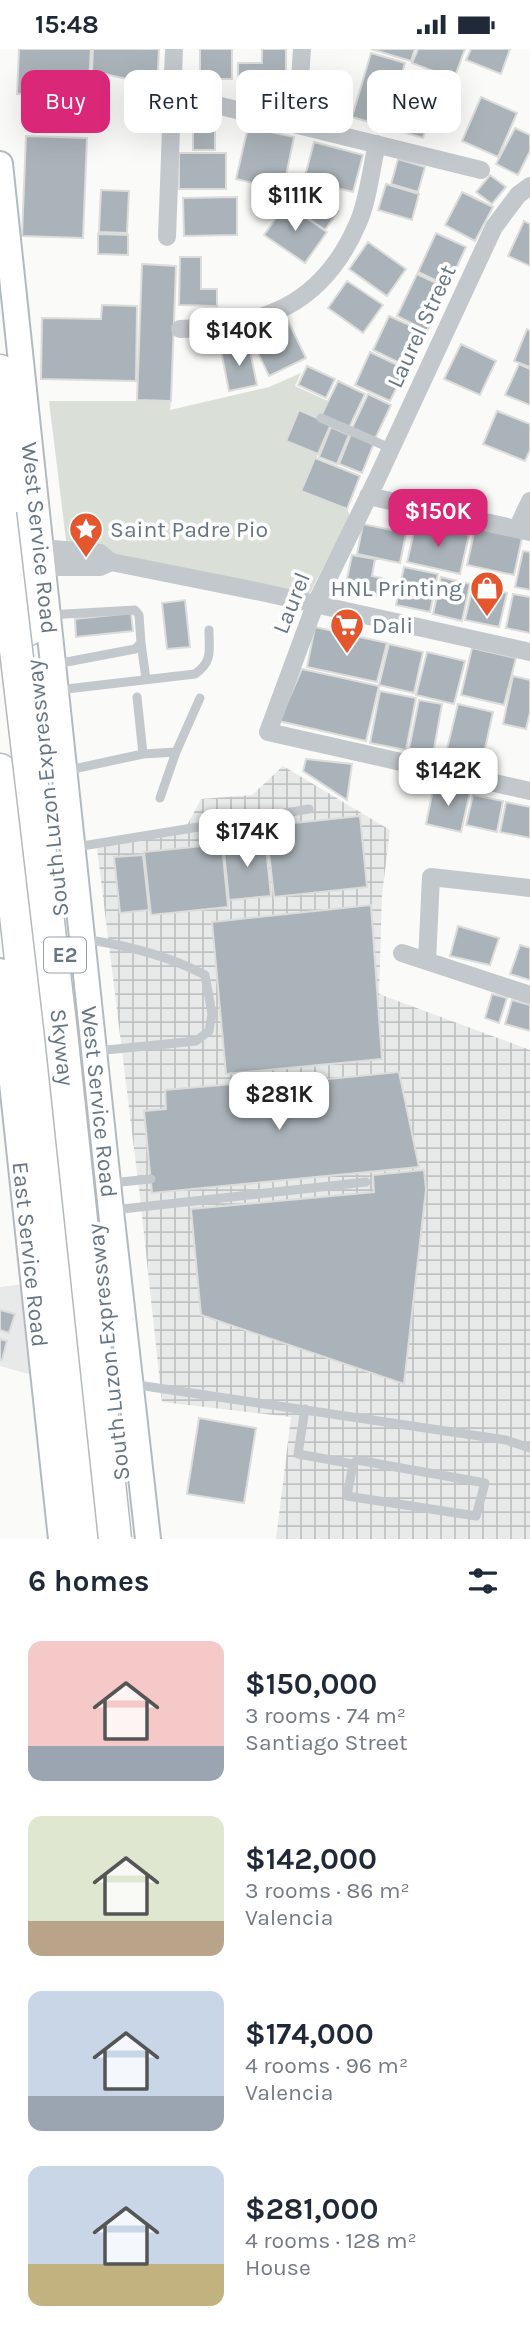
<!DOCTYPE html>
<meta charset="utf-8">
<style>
:root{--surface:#fff;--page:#f2f2f3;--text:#1f2937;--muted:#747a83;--accent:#db2777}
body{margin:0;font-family:Karla,sans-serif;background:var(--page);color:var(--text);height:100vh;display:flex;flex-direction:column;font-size:26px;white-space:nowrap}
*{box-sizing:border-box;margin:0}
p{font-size:23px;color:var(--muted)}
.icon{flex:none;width:38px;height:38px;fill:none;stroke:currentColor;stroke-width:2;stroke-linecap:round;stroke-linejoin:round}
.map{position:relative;height:1490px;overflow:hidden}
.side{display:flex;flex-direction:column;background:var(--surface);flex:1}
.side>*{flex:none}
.guide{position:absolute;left:21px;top:21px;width:488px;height:63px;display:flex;gap:14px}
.price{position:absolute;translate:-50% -60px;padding:0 16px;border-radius:14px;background:#fff;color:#222;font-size:23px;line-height:46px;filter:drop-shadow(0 2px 4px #0008)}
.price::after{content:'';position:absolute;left:50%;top:42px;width:21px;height:16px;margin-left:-10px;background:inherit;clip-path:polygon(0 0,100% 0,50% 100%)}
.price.selected{background:var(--accent);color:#fff}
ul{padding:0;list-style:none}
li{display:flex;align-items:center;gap:21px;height:175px;padding:0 28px}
li span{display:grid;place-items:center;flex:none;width:196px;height:140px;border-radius:14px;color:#555}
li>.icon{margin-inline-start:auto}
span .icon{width:84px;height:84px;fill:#fffc;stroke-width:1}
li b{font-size:30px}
h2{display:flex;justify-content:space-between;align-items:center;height:84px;padding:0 28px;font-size:30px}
.tag{padding:0 24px;border-radius:14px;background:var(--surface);box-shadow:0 7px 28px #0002;font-size:24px;line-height:63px}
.tag.selected{background:var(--accent);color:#fff}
.status{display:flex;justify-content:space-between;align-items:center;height:49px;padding:0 35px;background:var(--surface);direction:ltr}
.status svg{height:19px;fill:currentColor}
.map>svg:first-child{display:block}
</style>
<div class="status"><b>15:48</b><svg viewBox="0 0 49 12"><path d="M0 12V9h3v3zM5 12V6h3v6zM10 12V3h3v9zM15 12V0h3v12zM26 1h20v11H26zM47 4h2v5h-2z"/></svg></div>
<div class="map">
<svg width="530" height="1490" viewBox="0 0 530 1490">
<defs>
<pattern id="industrial-grid" width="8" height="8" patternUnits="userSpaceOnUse" patternTransform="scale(1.75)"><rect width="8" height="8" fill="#e8e9e9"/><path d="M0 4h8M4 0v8" fill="none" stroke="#c0c1c2"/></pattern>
</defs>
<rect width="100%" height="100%" fill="#fafaf8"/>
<path fill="#e8e9e9" d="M24,1235L32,1326L0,1317V1238Z"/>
<path fill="url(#industrial-grid)" d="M283,717L390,781L382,846L379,945L530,1001V1490H276L291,1368L162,1353L140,1148L96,791L184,782L201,750L252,746Z"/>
<path fill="#dadfd7" d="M301,324L295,337L328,352L320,370L287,392L318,405L302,442L347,460L350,467L309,546L67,499L49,352H171L170,361L269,338Z"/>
<path fill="#aab3b9" stroke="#dcdcda" stroke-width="2" d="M19,0H91L88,49L17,45Z
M93,0H159L157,37L92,22Z
M200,0H232V30H200Z
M262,0H286V60H238V14H262Z
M371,0H415L411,12Z
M418,0H465L454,30L412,14Z
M471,0H510L501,25L466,11Z
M371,4L405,14L386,78L352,68Z
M403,29L438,39L423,89L389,79Z
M481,48L517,64L498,108L462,92Z
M193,69H215V101H193Z
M248,78L294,88L283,141L236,130Z
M515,79L530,86V102L518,126L496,115Z
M26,87L87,89L83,189L22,187Z
M314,93L363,106L353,143L304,131Z
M179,104H226V140H179Z
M398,110L425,118L418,143L391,135Z
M490,126L506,138L492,155L476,143Z
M288,129L338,142L330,157L338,162L325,181L280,149Z
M386,135L419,145L412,171L378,161Z
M101,141L129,142L127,184L99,183Z
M462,143L493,158L475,192L445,176Z
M237,148V186L184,187L183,149Z
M286,155L327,183L305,214L264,186Z
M524,172L530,175V217L508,207Z
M436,184L466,198L448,237L418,223Z
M98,185L128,186V206L98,205Z
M368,193L406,220L387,247L349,220Z
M180,208H201V240H217V257L179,256Z
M142,215L176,217L171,352L137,351Z
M417,225L447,239L427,282L397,267Z
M347,232L383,256L363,284L328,259Z
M102,256L137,257L136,332L41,330L42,269L101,270Z
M389,267L425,283L408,318L373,301Z
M288,272L306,309L269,327L256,300L268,294L263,284Z
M527,280L530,282V318L514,312Z
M461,295L496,312L480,346L444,330Z
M249,297L257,336L229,342L221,302Z
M370,303L406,320L390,352L355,336Z
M519,315L530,320V356L505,346Z
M307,317L335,330L326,349L298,336Z
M338,332L365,345L349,379L321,367Z
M368,345L391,356L375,390L352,379Z
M299,361L331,375L318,405L286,392Z
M497,362L530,375V401L525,412L483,395Z
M331,378L349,386L337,415L319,408Z
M351,385L374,394L362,424L339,415Z
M315,409L360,427L347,460L301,442Z
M416,474L469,486L460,525L407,513Z
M363,475L406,484L400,514L357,505Z
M475,479L522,489L514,526L467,516Z
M523,502L530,503V541L515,538Z
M352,506L375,510L372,527L382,529L379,547L345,540Z
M404,518L438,525L430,563L396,556Z
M441,528L470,535L462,572L433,565Z
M473,537L507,544L499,578L465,571Z
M513,545L530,548V584L506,579Z
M185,551L190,598L167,600L162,554Z
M131,564L133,582L76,588L75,570Z
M315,578L387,594L377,633L307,618Z
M389,595L423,603L414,644L379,636Z
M472,599L516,609L504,656L461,646Z
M427,603L465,612L454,655L416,646Z
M302,620L379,637L366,692L279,672Z
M513,627L530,631V663L526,680L503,675Z
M380,642L416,649L406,701L370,694Z
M419,651L442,655L433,705L409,700Z
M458,655L493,663L483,709L447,700Z
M306,710L352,715L347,751L303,722Z
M434,736L470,743L461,783L426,775Z
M473,746L503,752L497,783L466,776Z
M506,753L530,758V789L500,783Z
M360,767L367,838L274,848L266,777Z
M265,789L271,847L229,851L223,793Z
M222,795L228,858L151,866L144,803Z
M143,806L149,861L120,864L114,808Z
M371,856L382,1010L226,1025L212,873Z
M458,877L499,889L490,916L450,907Z
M520,896L530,899V931L510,925Z
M492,945L507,949L499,974L485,969Z
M512,951L530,956V982L505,975Z
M399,1023L419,1118L152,1144L144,1062L166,1060L165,1041L278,1031V1035Z
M424,1121L426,1140L404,1335L201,1266L191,1160L374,1143L373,1126Z
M0,1261L15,1265L9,1284L0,1281Z
M0,1290L7,1292L2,1311H0Z
M199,1369L256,1379L244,1454L187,1445Z"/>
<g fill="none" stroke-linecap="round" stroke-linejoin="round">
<g stroke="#b3babf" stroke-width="28">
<g id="secondary">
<path id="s1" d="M0,115L111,1162L148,1490"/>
<path id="s2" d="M0,922L61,1490"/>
</g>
</g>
<g stroke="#b4b9bd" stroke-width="35">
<path id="highway" d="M0,322L29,580
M0,721L85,1490"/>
</g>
<path stroke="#c3c8cc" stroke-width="9" d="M321,369L390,399
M48,566L135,561L139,566L141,594L135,600L56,615
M141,594L146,630
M58,641L195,625C213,612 209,602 209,581
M137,648L143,705
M64,722L143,705L176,703
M160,749L176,703L200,649
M76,798L309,760
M83,890C126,896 167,906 205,926L212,965L209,982L196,992L96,1002
M110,1134L151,1130
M113,1161L366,1133
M131,1335L506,1391L530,1399
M305,1360L298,1405L353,1415L357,1411L485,1434L476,1467L347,1447L353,1415"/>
<path stroke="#c3c8cc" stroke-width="18" d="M172,45L481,121
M297,76L302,0
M530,137L518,146L494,178L376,432L315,556L268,683L530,742
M167,188L174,0
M180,280C263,278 323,256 358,174C368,152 371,120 377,95
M368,447L530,483
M517,480L530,452
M41,499L100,504L111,513L261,543L530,603
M43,518H100L111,513
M402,904L530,946
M427,912L431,828L530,839"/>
<use href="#secondary" stroke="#fff" stroke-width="24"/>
<use href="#highway" stroke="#fff" stroke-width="32"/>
<g stroke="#b4b9bd" stroke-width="35" stroke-linecap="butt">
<g id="highway-bridge">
<path id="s3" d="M0,465L61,983L115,1490"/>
</g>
</g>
<use href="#highway-bridge" stroke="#fff" stroke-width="32"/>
</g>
<defs>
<g id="sight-pin" transform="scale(1.75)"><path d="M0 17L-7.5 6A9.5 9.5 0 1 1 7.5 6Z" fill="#e4572e" stroke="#fff"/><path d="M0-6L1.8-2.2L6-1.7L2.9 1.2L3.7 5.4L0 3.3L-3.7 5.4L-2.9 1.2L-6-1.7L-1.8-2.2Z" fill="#fff"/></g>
<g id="shop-pin" transform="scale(1.75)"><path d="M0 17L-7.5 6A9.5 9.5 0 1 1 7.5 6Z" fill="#e4572e" stroke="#fff"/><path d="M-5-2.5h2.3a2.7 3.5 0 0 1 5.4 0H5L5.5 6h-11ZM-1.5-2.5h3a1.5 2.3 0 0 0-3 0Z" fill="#fff"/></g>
<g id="supermarket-pin" transform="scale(1.75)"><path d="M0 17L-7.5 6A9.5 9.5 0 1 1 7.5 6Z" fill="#e4572e" stroke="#fff"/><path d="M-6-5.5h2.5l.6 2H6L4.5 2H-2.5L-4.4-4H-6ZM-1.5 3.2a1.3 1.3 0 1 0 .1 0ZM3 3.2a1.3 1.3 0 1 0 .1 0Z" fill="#fff"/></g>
</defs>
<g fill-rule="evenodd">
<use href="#sight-pin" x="86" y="480"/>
<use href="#shop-pin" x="487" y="539"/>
<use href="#supermarket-pin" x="347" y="576"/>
</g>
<g text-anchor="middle" stroke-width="7" stroke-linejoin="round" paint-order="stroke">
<rect fill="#fff" stroke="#939fa8" stroke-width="2" x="44" y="888.5" width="42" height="35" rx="5"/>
<g font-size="21" font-weight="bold" fill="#657683">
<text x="65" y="913">E2</text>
</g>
<g font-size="23" fill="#657683" stroke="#fff">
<text transform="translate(421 277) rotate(-65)" y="8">Laurel Street</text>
<text dy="8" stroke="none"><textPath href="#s1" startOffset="376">West Service Road</textPath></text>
<text transform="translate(291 554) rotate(-68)" y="8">Laurel</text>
<text transform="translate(47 739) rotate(-96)" y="8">South Luzon Expressway</text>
<text dy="8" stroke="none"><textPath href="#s3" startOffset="537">Skyway</textPath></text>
<text dy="8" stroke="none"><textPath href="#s1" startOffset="943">West Service Road</textPath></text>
<text dy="8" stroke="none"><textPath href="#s2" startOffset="285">East Service Road</textPath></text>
<text transform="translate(108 1303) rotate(-96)" y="8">South Luzon Expressway</text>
</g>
<g font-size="23" fill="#657683" stroke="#fff" text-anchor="start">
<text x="110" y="488">Saint Padre Pio</text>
<text x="462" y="547" text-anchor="end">HNL Printing</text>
<text x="372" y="584">Dali</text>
</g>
</g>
</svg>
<b class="price" style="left:295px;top:184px">$111K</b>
<b class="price" style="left:239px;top:319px">$140K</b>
<b class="price selected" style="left:438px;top:500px">$150K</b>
<b class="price" style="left:448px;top:759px">$142K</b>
<b class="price" style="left:247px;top:820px">$174K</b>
<b class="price" style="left:279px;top:1083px">$281K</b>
<div class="guide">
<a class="tag selected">Buy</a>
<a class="tag">Rent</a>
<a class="tag">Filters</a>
<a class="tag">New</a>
</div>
</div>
<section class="side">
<h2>6 homes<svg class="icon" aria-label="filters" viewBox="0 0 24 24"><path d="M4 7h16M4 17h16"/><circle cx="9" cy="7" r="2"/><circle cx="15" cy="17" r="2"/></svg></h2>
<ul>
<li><span style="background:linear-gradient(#f6c9c9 75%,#9aa5b1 0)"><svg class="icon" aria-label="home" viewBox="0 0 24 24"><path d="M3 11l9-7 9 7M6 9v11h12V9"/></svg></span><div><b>$150,000</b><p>3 rooms · 74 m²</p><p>Santiago Street</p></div></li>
<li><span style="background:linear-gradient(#dfe7d0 75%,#b9a48a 0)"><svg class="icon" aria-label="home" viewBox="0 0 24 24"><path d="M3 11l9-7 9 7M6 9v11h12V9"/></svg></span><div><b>$142,000</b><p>3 rooms · 86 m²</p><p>Valencia</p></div></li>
<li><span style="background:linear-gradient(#c9d6e8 75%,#9aa5b1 0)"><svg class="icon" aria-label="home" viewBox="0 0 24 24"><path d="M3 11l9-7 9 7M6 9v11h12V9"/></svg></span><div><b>$174,000</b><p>4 rooms · 96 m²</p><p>Valencia</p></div></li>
<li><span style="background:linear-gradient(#c9d6e8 70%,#c2b280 0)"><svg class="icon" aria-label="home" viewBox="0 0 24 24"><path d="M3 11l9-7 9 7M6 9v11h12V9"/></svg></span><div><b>$281,000</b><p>4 rooms · 128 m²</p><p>House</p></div></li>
</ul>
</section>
